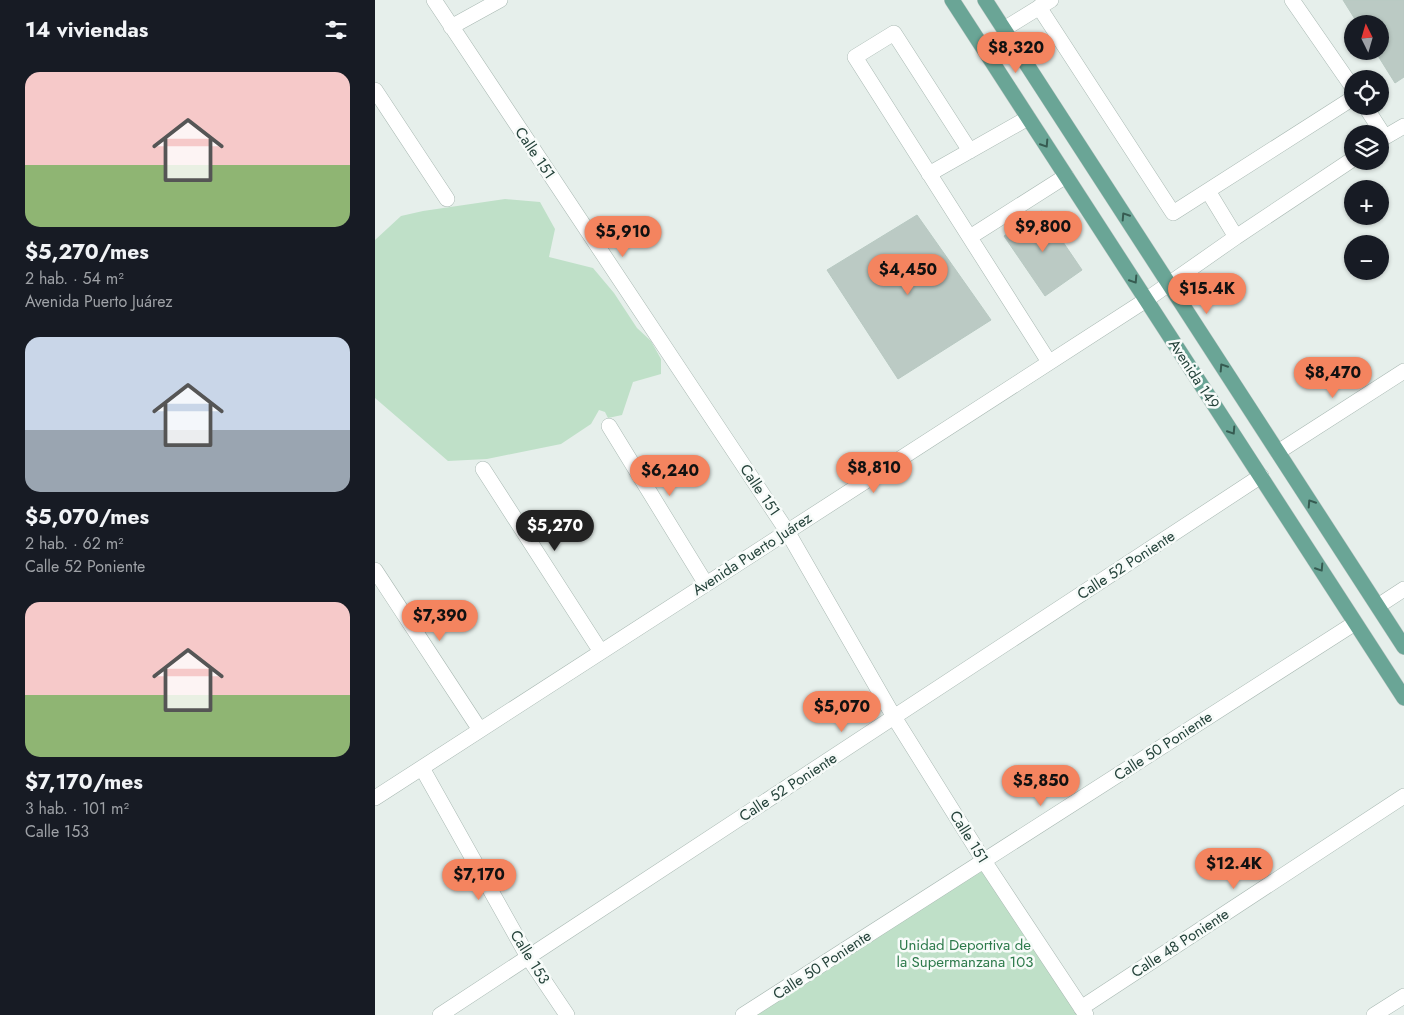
<!DOCTYPE html>
<html lang="es">
<meta charset="utf-8">
<style>
:root{--surface:#171b24;--page:#20242c;--text:#f1f3f6;--muted:#9ea1a6;--accent:#f4845f}
body{margin:0;font-family:Jost,sans-serif;background:var(--page);color:var(--text);height:100vh;display:flex;flex-direction:column;font-size:19px;white-space:nowrap}
*{box-sizing:border-box;margin:0}
p{font-size:16px;color:var(--muted)}
.icon{flex:none;width:28px;height:28px;fill:none;stroke:currentColor;stroke-width:2;stroke-linecap:round;stroke-linejoin:round}
.map{position:relative;flex:1;overflow:hidden}
.details{display:flex;flex-direction:column;background:var(--surface);width:375px}
.details>*{flex:none}
.needle{width:32px;rotate:355deg}
.controls{position:absolute;left:969px;top:15px;display:grid;gap:10px}
.controls a{display:grid;place-items:center;width:45px;height:45px;border-radius:50%;background:var(--surface);box-shadow:0 1px 4px #0004;font-size:25px}
.price{position:absolute;translate:-50% -42px;padding:0 11px;border-radius:18px;background:var(--accent);color:#111;font-size:16px;line-height:32px;filter:drop-shadow(0 1px 2px #0008)}
.price::after{content:'';position:absolute;left:50%;top:30px;width:15px;height:11px;margin-left:-8px;background:inherit;clip-path:polygon(0 0,100% 0,50% 100%)}
.price.active{background:#222;color:#fff}
ul{padding:0;list-style:none}
li{display:grid;align-content:center;gap:10px;height:265px;padding:0 25px}
li span{display:grid;place-items:center;height:155px;border-radius:15px;color:#555}
li>.icon{margin-inline-start:auto}
span .icon{width:90px;height:90px;fill:#fffc;stroke-width:1}
li b{font-size:21px}
h2{display:flex;justify-content:space-between;align-items:center;height:60px;padding:0 25px;font-size:21px}
main{display:flex;flex:1;min-height:0}
.map>svg:first-child{display:block}
</style>
<main>
<section class="details">
<h2>14 viviendas<svg class="icon" aria-label="filters" viewBox="0 0 24 24"><path d="M4 7h16M4 17h16"/><circle cx="9" cy="7" r="2"/><circle cx="15" cy="17" r="2"/></svg></h2>
<ul>
<li><span style="background:linear-gradient(#f6c9c9 60%,#8fb573 0)"><svg class="icon" aria-label="home" viewBox="0 0 24 24"><path d="M3 11l9-7 9 7M6 9v11h12V9"/></svg></span><div><b>$5,270/mes</b><p>2 hab. · 54 m²</p><p>Avenida Puerto Juárez</p></div></li>
<li><span style="background:linear-gradient(#c9d6e8 60%,#9aa5b1 0)"><svg class="icon" aria-label="home" viewBox="0 0 24 24"><path d="M3 11l9-7 9 7M6 9v11h12V9"/></svg></span><div><b>$5,070/mes</b><p>2 hab. · 62 m²</p><p>Calle 52 Poniente</p></div></li>
<li><span style="background:linear-gradient(#f6c9c9 60%,#8fb573 0)"><svg class="icon" aria-label="home" viewBox="0 0 24 24"><path d="M3 11l9-7 9 7M6 9v11h12V9"/></svg></span><div><b>$7,170/mes</b><p>3 hab. · 101 m²</p><p>Calle 153</p></div></li>
</ul>
</section>
<div class="map">
<svg width="1029" height="1015" viewBox="0 0 1029 1015">
<rect width="100%" height="100%" fill="#e6efeb"/>
<path fill="#bfe0c8" d="M130,199L165,202L180,229L174,257L218,268L239,293L262,328L276,341L286,359V374L258,382L247,415L233,418L230,412L224,410L216,424L186,444L112,459L73,461L0,398V240L26,216L48,211Z
M608,867L704,1015H377Z"/>
<path fill="#bbcac4" stroke="#b8c9c2" d="M968,0H1029V77L1020,83L1000,51H1005V24H983Z
M667,211L707,270L670,296L629,236Z
M542,215L616,320L523,379L452,270Z"/>
<g fill="none" stroke-linecap="round" stroke-linejoin="round">
<g stroke="#a8b8b2" stroke-width="16">
<path id="minor" d="M59,0L412,531L519,717L609,861L711,1015
M917,0L978,88
M664,7L798,213L978,98
M76,27L125,0
M629,29L676,0
M0,90L72,199
M990,106L1010,137
M1005,140L1029,126
M595,151L519,33L480,57L674,362
M554,174L653,118
M833,191L861,237
M595,237L691,176
M234,426L331,584
M903,452L1029,371
M108,469L226,652
M0,570L105,730
M1003,606L1029,589
M47,768L153,957L192,1015
M0,798L771,300L861,237L978,159
M706,1008L1029,796
M65,1015L886,476
M368,1015L980,623
M999,1015L1029,996"/>
</g>
<g stroke="#c2cac8" stroke-width="16">
<path id="major" d="M577,0L1029,698
M610,0L1029,647"/>
</g>
<use href="#minor" stroke="#fff" stroke-width="15"/>
<use href="#major" stroke="#6aa596" stroke-width="15"/>
</g>
<defs><path id="oneway-chevron" d="M-2-3.5L2.5 0L-2 3.5" fill="none" stroke-width="1.6" stroke-linecap="round" stroke-linejoin="round" transform="scale(1.25)"/></defs>
<g stroke="#365b51">
<use href="#oneway-chevron" transform="translate(670 144) rotate(57)"/>
<use href="#oneway-chevron" transform="translate(750 216) rotate(-123)"/>
<use href="#oneway-chevron" transform="translate(759 280) rotate(57)"/>
<use href="#oneway-chevron" transform="translate(848 367) rotate(-123)"/>
<use href="#oneway-chevron" transform="translate(857 431) rotate(57)"/>
<use href="#oneway-chevron" transform="translate(936 503) rotate(-123)"/>
<use href="#oneway-chevron" transform="translate(945 568) rotate(57)"/>
</g>
<g text-anchor="middle" stroke-width="5" stroke-linejoin="round" paint-order="stroke">
<g font-size="15" fill="#24423a" stroke="#f7fbf9">
<text transform="translate(160 153) rotate(56)" y="5">Calle 151</text>
<text transform="translate(819 374) rotate(57)" y="5">Avenida 149</text>
<text transform="translate(385 490) rotate(56)" y="5">Calle 151</text>
<text transform="translate(377 554) rotate(-33)" y="5">Avenida Puerto Juárez</text>
<text transform="translate(751 565) rotate(-33)" y="5">Calle 52 Poniente</text>
<text transform="translate(788 746) rotate(-33)" y="5">Calle 50 Poniente</text>
<text transform="translate(413 787) rotate(-33)" y="5">Calle 52 Poniente</text>
<text transform="translate(594 837) rotate(58)" y="5">Calle 151</text>
<text transform="translate(805 943) rotate(-33)" y="5">Calle 48 Poniente</text>
<text transform="translate(155 957) rotate(58)" y="5">Calle 153</text>
<text transform="translate(447 965) rotate(-33)" y="5">Calle 50 Poniente</text>
</g>
<g font-size="15" fill="#2d7a4b" stroke="#f7fbf9">
<text x="590" y="950">Unidad Deportiva de<tspan x="590" dy="17">la Supermanzana 103</tspan></text>
</g>
</g>
</svg>
<div class="controls">
<a><svg class="needle" viewBox="-14 -14 28 28"><path d="M0-13l5 13h-10z" fill="#e53935"/><path d="M0 13l5-13h-10z" fill="#9ea1a6"/></svg></a>
<a><svg class="icon" aria-label="locate" viewBox="0 0 24 24"><circle cx="12" cy="12" r="6"/><path d="M12 2v4M12 18v4M2 12h4M18 12h4"/></svg></a>
<a><svg class="icon" aria-label="layers" viewBox="0 0 24 24"><path d="M12 4l9 5-9 5-9-5zM3 14l9 5 9-5"/></svg></a>
<a>+</a>
<a>−</a>
</div>
<b class="price" style="left:641px;top:74px">$8,320</b>
<b class="price" style="left:668px;top:253px">$9,800</b>
<b class="price" style="left:248px;top:258px">$5,910</b>
<b class="price" style="left:533px;top:296px">$4,450</b>
<b class="price" style="left:832px;top:315px">$15.4K</b>
<b class="price" style="left:958px;top:399px">$8,470</b>
<b class="price" style="left:499px;top:494px">$8,810</b>
<b class="price" style="left:295px;top:497px">$6,240</b>
<b class="price active" style="left:180px;top:552px">$5,270</b>
<b class="price" style="left:65px;top:642px">$7,390</b>
<b class="price" style="left:467px;top:733px">$5,070</b>
<b class="price" style="left:666px;top:807px">$5,850</b>
<b class="price" style="left:859px;top:890px">$12.4K</b>
<b class="price" style="left:104px;top:901px">$7,170</b>
</div>
</main>
